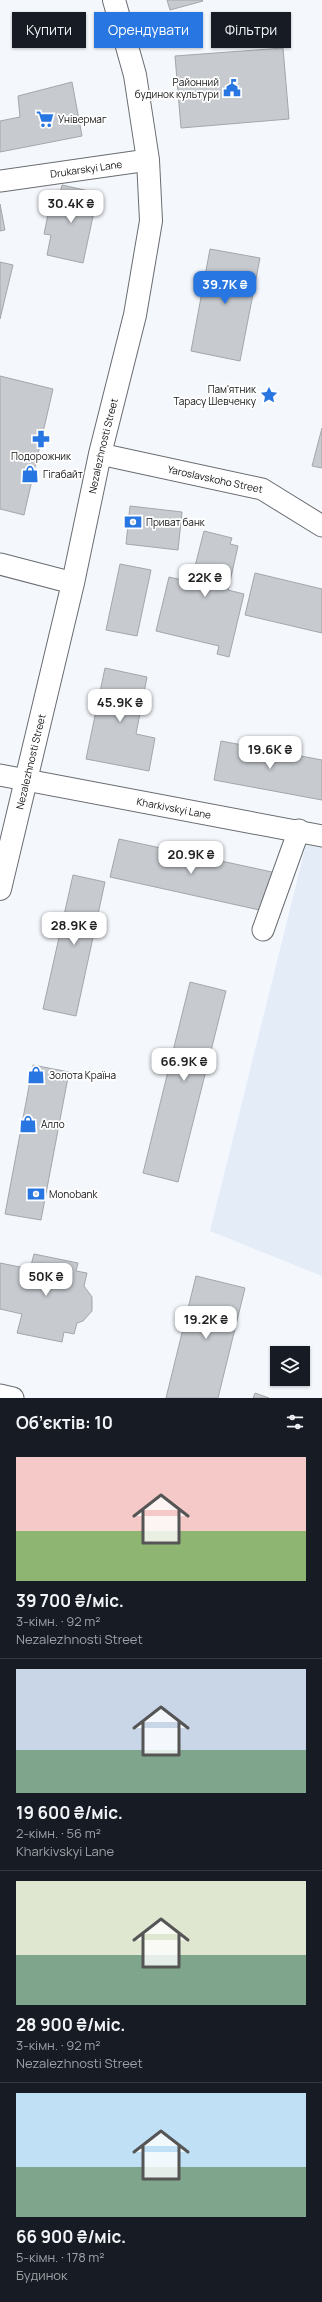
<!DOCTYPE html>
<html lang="uk">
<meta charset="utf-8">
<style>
:root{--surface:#171b24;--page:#20242c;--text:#f1f3f6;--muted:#9ea1a6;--line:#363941;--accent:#2876e1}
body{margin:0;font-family:Manrope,sans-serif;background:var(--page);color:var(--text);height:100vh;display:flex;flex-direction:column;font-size:15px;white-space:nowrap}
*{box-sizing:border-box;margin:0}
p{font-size:13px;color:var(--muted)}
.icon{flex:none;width:22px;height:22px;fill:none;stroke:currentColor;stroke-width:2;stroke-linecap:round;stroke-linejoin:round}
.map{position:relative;height:1398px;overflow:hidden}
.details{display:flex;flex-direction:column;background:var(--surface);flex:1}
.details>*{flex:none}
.guide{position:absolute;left:12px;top:12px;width:298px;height:36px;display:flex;gap:8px}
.buttons{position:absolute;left:270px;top:1346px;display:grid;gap:8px}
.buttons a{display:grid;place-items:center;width:40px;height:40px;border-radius:0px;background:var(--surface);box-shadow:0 1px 3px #0004;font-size:20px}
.price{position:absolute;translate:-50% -34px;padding:0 9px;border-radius:8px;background:#fff;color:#222;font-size:13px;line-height:26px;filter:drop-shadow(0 1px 2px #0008)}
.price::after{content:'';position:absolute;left:50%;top:24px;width:12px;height:9px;margin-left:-6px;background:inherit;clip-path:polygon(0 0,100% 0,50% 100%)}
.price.active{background:var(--accent);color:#fff}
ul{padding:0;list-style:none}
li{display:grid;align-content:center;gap:8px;height:212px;padding:0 16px}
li+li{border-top:1px solid var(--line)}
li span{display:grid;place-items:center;height:124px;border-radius:0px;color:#555}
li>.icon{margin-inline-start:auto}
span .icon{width:72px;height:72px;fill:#fffc;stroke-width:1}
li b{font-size:17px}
h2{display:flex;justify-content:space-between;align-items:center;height:48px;padding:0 16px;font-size:17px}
.tag{padding:0 14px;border-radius:0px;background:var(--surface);box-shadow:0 1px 3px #0004;font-size:14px;line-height:36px}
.tag.active{background:var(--accent);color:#fff}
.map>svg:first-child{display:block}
</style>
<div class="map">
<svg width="322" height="1398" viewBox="0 0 322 1398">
<rect width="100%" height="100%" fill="#f4f7fc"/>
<path fill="#e4ecf7" d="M306,845L322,848V1276L210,1231Z"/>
<path fill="#c7cbd0" stroke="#a3a7ab" d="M167,0H202L203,1L170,10Z
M283,48L289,119L181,128L175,56Z
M72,82L82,136L0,152V121L20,117L18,96Z
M62,185L98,193L83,263L47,255L51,235L44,234L50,205L57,206Z
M0,204L5,230L0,231Z
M210,249L260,258L240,361L191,351Z
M0,262L13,265L0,319Z
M0,376L53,389L24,515L0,509Z
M322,428V468L312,466Z
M130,506L182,512L178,550L126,544Z
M204,531L232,538L230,544L238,546L228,590L244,594L229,657L217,654L219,646L156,631L169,577L191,582Z
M120,564L151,570L137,636L106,630Z
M255,573L322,589V633L245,615Z
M105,668L147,677L136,734L155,738L149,771L86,759Z
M221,741L322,760V800L214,780Z
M119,839L272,872L264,911L110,877Z
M73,875L105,882L76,1016L43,1009Z
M190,982L226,991L178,1182L143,1173Z
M33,1065L69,1072L41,1220L5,1214Z
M34,1254L78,1263L76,1271L87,1273L84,1286L92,1297V1311L83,1321L77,1323L74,1334L64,1332L62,1342L17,1333L22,1314L0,1309V1263L30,1269Z
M196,1276L245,1288L218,1398H166Z
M255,1393L269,1398H253Z"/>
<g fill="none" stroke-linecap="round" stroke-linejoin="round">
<g stroke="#696c71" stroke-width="23">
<g id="minor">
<path id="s1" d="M0,181L148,160"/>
<path id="s2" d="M100,454L262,489L322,526"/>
<path d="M0,564L73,583"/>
<path id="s3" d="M0,775L322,836"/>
<path d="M263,930L299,830"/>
<path d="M0,1395L13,1398"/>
</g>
</g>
<g stroke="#696c71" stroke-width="24">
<g id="major">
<path id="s4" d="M0,889L73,583L100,454L135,315L151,221L148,160L135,75L114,0"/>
</g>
</g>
<use href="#minor" stroke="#fff" stroke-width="21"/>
<use href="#major" stroke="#fff" stroke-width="22"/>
</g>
<defs>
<g id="civic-bare" transform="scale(1.38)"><path d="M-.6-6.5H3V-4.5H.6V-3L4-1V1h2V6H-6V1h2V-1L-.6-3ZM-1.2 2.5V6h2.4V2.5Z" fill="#2876e1" stroke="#fff" stroke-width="2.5" paint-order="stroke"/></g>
<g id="supermarket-bare" transform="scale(1.38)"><path d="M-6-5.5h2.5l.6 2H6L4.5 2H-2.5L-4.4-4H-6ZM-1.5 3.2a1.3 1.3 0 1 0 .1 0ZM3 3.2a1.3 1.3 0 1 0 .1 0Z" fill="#2876e1" stroke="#fff" stroke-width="2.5" paint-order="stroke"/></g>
<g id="sight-bare" transform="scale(1.38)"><path d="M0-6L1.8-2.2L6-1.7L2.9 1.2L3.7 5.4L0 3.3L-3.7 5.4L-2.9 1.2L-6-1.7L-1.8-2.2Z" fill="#2876e1" stroke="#fff" stroke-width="2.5" paint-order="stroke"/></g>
<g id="pharmacy-bare" transform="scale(1.38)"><path d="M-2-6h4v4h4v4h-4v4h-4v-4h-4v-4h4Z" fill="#2876e1" stroke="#fff" stroke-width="2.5" paint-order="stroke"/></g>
<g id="shop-bare" transform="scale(1.38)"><path d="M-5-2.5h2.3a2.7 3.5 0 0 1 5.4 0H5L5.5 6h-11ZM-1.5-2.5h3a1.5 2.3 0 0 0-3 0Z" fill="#2876e1" stroke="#fff" stroke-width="2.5" paint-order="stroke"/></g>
<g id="bank-bare" transform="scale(1.38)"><path d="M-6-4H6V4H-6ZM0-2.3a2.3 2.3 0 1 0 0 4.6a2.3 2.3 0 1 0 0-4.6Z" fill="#2876e1" stroke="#fff" stroke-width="2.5" paint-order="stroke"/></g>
</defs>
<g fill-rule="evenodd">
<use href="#civic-bare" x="232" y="88"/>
<use href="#supermarket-bare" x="45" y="119"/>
<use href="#sight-bare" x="269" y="395"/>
<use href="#pharmacy-bare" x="41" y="439"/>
<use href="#shop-bare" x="30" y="474"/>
<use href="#bank-bare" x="133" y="522"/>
<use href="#shop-bare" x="36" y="1075"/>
<use href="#shop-bare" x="28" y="1124"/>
<use href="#bank-bare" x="36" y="1194"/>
</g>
<g text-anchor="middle" stroke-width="3.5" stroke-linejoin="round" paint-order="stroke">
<g font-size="10" fill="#111213" stroke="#fff" text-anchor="start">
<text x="219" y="86" text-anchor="end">Районний<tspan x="219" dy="12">будинок культури</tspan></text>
<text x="58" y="123">Універмаг</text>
<text x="256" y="393" text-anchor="end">Пам'ятник<tspan x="256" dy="12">Тарасу Шевченку</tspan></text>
<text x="41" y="460" text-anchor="middle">Подорожник</text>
<text x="43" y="478">Гігабайт</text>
<text x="146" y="526">Приват банк</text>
<text x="49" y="1079">Золота Країна</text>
<text x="41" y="1128">Алло</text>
<text x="49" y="1198">Monobank</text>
</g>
<g font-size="10" fill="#111213" stroke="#fff">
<text dy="4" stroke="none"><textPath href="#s1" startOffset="87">Drukarskyi Lane</textPath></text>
<text dy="4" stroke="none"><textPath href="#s4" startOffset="455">Nezalezhnosti Street</textPath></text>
<text dy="4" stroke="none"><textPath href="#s2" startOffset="118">Yaroslavskoho Street</textPath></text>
<text dy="4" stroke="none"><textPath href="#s4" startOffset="131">Nezalezhnosti Street</textPath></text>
<text dy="4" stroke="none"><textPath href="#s3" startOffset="177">Kharkivskyi Lane</textPath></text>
</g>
</g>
</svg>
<div class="buttons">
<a><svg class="icon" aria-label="layers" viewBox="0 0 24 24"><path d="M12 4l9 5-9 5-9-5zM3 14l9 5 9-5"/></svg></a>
</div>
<b class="price" style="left:71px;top:224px">30.4K ₴</b>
<b class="price active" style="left:225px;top:305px">39.7K ₴</b>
<b class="price" style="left:205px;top:598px">22K ₴</b>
<b class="price" style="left:120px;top:723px">45.9K ₴</b>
<b class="price" style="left:270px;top:770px">19.6K ₴</b>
<b class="price" style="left:191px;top:875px">20.9K ₴</b>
<b class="price" style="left:74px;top:946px">28.9K ₴</b>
<b class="price" style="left:184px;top:1082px">66.9K ₴</b>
<b class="price" style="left:46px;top:1297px">50K ₴</b>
<b class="price" style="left:206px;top:1340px">19.2K ₴</b>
<div class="guide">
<a class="tag">Купити</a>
<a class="tag active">Орендувати</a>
<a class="tag">Фільтри</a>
</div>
</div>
<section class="details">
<h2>Об’єктів: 10<svg class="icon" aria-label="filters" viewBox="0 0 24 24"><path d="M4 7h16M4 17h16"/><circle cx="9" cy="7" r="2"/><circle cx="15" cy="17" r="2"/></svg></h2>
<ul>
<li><span style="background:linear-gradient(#f6c9c9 60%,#8fb573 0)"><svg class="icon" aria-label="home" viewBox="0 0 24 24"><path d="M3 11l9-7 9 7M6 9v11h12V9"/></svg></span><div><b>39 700 ₴/міс.</b><p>3-кімн. · 92 m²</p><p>Nezalezhnosti Street</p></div></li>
<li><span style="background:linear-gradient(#c9d6e8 65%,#7fa58c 0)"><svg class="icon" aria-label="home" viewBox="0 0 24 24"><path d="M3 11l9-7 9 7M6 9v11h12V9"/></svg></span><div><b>19 600 ₴/міс.</b><p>2-кімн. · 56 m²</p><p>Kharkivskyi Lane</p></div></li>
<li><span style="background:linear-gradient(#dfe7d0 60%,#7fa58c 0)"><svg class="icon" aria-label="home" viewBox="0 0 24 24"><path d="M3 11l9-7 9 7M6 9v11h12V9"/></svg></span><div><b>28 900 ₴/міс.</b><p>3-кімн. · 92 m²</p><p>Nezalezhnosti Street</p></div></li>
<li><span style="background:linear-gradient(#bfe0f5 60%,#7fa58c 0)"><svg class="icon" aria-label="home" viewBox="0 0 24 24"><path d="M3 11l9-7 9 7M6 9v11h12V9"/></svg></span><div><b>66 900 ₴/міс.</b><p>5-кімн. · 178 m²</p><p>Будинок</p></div></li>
</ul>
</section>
